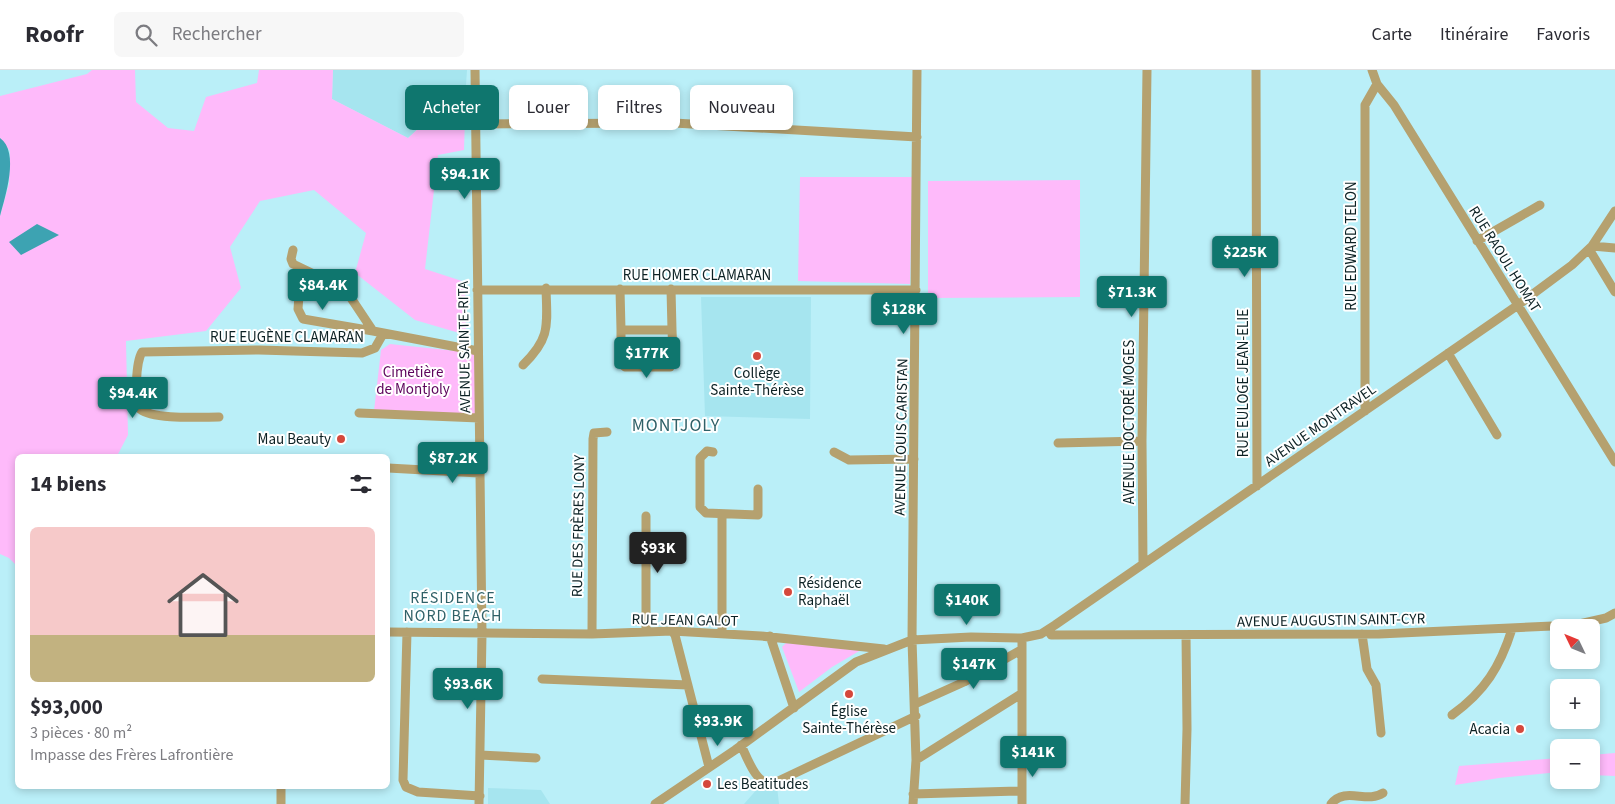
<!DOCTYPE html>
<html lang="fr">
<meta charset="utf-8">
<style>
:root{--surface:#fff;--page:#f7f7f7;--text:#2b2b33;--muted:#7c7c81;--line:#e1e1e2;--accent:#0f766e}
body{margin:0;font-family:"Source Sans 3",sans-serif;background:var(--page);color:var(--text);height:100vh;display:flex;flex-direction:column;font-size:19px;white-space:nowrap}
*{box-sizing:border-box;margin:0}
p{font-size:16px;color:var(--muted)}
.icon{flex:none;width:28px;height:28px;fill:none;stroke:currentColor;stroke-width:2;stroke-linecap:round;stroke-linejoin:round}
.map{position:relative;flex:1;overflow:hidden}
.details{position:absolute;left:15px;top:384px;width:375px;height:335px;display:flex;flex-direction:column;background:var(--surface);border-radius:8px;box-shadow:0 2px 8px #0003}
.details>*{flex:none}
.banner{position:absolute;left:405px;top:15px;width:475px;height:45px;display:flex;gap:10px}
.needle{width:32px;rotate:313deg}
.buttons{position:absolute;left:1550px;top:549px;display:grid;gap:10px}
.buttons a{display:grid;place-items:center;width:50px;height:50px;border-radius:8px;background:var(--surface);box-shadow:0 2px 8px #0003;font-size:25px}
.price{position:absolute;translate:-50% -42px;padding:0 11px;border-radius:5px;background:var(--accent);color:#fff;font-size:16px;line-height:32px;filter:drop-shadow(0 1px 2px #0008)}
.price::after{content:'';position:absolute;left:50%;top:30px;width:15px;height:11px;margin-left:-8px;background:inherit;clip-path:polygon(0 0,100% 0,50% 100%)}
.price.active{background:#222;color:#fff}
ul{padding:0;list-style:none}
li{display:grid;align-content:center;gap:10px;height:265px;padding:0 15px}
li span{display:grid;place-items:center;height:155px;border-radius:8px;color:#555}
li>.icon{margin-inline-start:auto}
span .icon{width:90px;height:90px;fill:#fffc;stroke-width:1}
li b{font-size:21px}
h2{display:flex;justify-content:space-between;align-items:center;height:60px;padding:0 15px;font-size:21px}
.pill{padding:0 18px;border-radius:8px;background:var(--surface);box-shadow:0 2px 8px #0003;font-size:18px;line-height:45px}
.pill.active{background:var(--accent);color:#fff}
header{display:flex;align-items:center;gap:30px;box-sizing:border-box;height:70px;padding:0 25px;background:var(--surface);border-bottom:1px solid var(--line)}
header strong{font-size:24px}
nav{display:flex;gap:28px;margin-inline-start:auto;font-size:18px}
.search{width:350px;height:45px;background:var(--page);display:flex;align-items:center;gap:12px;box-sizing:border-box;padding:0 18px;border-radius:8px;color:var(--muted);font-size:19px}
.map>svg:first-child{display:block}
</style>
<header>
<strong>Roofr</strong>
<div class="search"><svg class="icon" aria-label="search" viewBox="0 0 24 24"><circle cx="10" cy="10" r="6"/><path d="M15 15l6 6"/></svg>Rechercher</div>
<nav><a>Carte</a><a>Itinéraire</a><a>Favoris</a></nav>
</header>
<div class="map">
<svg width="1615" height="734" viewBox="0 0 1615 734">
<rect width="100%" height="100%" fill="#baeff8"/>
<path fill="#a6e5ef" d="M333,0H467L466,15L408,68L332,29Z
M701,227H811L810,349L705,346Z
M759,717H777L779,734H744Z
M488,718L541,720L550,734H488Z"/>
<path fill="#febafa" d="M92,0H135L136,32L168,58L194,61L206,27L257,13L259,0H333L332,29L408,68L466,15L464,80L438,85L425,199L465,212L466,265L415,250L355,203L366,163L314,120L260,131L230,177L241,218L206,261L126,271L128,365L117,386H18L17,496L9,488L0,484V146L9,114L10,81L0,68V26L87,4Z
M800,107H912L910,214L798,211Z
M1080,110V227L928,228V111Z
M390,274L475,283L476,348L374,341L381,280Z
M786,573L861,580L832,597L799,622L782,577Z
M1615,683V706L1591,705V685Z
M1559,688V702L1499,708L1455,715L1459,696Z"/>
<path fill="#3da3b2" d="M0,68C20,82 5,127 0,146Z
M37,154L59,165L21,185L9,172Z"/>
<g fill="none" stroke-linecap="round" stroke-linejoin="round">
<path stroke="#b5a16f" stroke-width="9" d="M475,0L482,564L479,734
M1256,0L1257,416
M1372,0L1377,14L1394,35L1615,392
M477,54L674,53L917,67
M1477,171L1540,135
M1592,176L1615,178
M1589,179L1615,222
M293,180L291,189L293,194L345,219L373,261L478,281
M301,198L298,239L303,249L373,261
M620,219L621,260H672L671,219
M477,220H916
M621,260V294L625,297H670L673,283L672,260
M1448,283L1497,365
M523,295C551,268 547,255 546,218
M1365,341V35L1377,14
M359,343L479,348
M219,347C201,347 153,350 140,339C134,330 136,292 142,282L259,280L362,283L375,278L383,264
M1058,373L1142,371
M713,382L707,381L700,388V437L706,443L758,445V419
M834,382L849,390L914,389
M388,398L479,403
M646,446V562
M1143,493L1142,371L1147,0
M1048,560L1051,565L1379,564L1575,555L1606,548L1615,543
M672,561L675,565L709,697
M388,562L592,564L672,561L761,566L884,579
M407,562L403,710L406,717L418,722L480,726
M722,563V444
M592,564L593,369L594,363L607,362
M1362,564L1367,599L1376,615L1381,663
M770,566L794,638
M542,609L688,615
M915,634L964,612L1021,580
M1452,645C1485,621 1500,597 1512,559
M741,675C747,687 756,715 772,714L916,646
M480,685L536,688
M916,690L1021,624
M913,724L1022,721
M281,734V716
M655,734L735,680L856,592L912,570L971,567L1022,568L1041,564L1055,555L1518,235L1572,195L1592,176L1615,141
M913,734L916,690L912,570L917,0
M1022,734V568
M1185,734L1187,659L1186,565
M1331,734C1345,716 1367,734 1383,723"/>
</g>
<g fill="#d5483c" stroke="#fff" stroke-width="2">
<circle cx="757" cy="286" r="5"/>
<circle cx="341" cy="369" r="5"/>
<circle cx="788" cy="522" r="5"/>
<circle cx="849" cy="624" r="5"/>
<circle cx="1520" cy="659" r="5"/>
<circle cx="707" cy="714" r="5"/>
</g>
<g text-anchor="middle" stroke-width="4" stroke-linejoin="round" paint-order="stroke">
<g font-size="15" fill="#0c2124" stroke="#fff">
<text transform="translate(1351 176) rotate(-90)" y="5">RUE EDWARD TELON</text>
<text transform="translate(1505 189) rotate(58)" y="5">RUE RAOUL HOMAT</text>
<text x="697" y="210">RUE HOMER CLAMARAN</text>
<text x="287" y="272">RUE EUGÈNE CLAMARAN</text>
<text transform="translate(464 277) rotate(-91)" y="5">AVENUE SAINTE-RITA</text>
<text transform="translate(1243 313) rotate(-90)" y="5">RUE EULOGE JEAN-ELIE</text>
<text transform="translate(1129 352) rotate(-90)" y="5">AVENUE DOCTORÉ MOGES</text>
<text transform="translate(1320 355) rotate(-35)" y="5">AVENUE MONTRAVEL</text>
<text transform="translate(901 367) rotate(-89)" y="5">AVENUE LOUIS CARISTAN</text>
<text transform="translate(578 456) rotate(-89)" y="5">RUE DES FRÈRES LONY</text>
<text transform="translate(685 550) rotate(1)" y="5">RUE JEAN GALOT</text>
<text transform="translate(1331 550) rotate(-1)" y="5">AVENUE AUGUSTIN SAINT-CYR</text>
</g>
<g font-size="15" fill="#5d045c" stroke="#fff">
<text x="413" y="307">Cimetière<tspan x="413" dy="17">de Montjoly</tspan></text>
</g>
<g font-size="15" fill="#0c2124" stroke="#fff">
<text x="757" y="308">Collège<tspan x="757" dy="17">Sainte-Thérèse</tspan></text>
<text x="331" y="374" text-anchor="end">Mau Beauty</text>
<text x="798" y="518" text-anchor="start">Résidence<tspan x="798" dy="17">Raphaël</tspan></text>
<text x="849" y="646">Église<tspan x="849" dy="17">Sainte-Thérèse</tspan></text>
<text x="1510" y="664" text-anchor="end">Acacia</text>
<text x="717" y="719" text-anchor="start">Les Beatitudes</text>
</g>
<g font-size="16" letter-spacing="1" fill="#2f6168" stroke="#fff">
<text x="453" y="533">RÉSIDENCE<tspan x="453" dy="18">NORD BEACH</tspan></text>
</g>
<g font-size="18" letter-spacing="1" fill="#2f6168" stroke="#fff">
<text x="676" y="361">MONTJOLY</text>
</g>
</g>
</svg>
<div class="buttons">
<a><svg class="needle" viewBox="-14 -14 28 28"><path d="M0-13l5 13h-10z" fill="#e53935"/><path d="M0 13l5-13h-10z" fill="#7c7c81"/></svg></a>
<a>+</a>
<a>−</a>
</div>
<b class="price" style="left:465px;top:130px">$94.1K</b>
<b class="price" style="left:1245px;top:208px">$225K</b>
<b class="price" style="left:323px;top:241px">$84.4K</b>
<b class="price" style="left:1132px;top:248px">$71.3K</b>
<b class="price" style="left:904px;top:265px">$128K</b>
<b class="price" style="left:647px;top:309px">$177K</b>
<b class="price" style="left:133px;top:349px">$94.4K</b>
<b class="price" style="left:453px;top:414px">$87.2K</b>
<b class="price active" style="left:658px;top:504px">$93K</b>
<b class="price" style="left:967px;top:556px">$140K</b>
<b class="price" style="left:974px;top:620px">$147K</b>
<b class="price" style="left:468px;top:640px">$93.6K</b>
<b class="price" style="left:718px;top:677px">$93.9K</b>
<b class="price" style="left:1033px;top:708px">$141K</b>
<div class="banner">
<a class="pill active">Acheter</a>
<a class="pill">Louer</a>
<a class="pill">Filtres</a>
<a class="pill">Nouveau</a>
</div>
<section class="details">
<h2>14 biens<svg class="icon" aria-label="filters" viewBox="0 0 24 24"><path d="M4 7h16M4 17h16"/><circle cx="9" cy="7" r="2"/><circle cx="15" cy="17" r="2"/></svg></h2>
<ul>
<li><span style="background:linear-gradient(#f6c9c9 70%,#c2b280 0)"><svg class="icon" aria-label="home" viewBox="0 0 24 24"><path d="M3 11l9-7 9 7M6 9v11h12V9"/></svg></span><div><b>$93,000</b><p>3 pièces · 80 m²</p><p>Impasse des Frères Lafrontière</p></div></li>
</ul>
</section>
</div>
